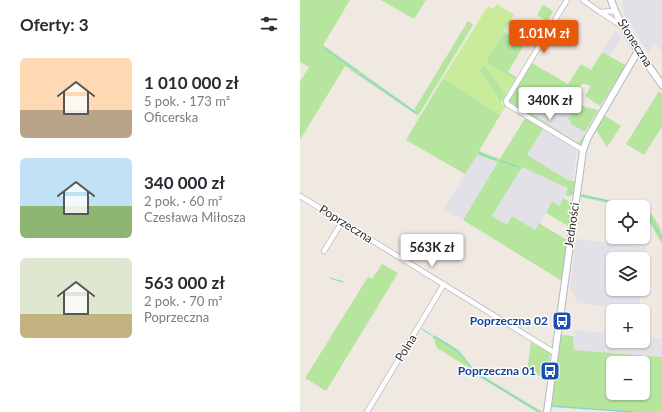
<!DOCTYPE html>
<html lang="pl">
<meta charset="utf-8">
<style>
:root{--surface:#fff;--page:#f7f7f7;--text:#2b2b33;--muted:#7c7c81;--accent:#ea580c}
body{margin:0;font-family:Lato,sans-serif;background:var(--page);color:var(--text);height:100vh;display:flex;flex-direction:column;font-size:15px;white-space:nowrap}
*{box-sizing:border-box;margin:0}
p{font-size:13px;color:var(--muted)}
.icon{flex:none;width:22px;height:22px;fill:none;stroke:currentColor;stroke-width:2;stroke-linecap:round;stroke-linejoin:round}
.map{position:relative;flex:1;overflow:hidden}
.side{display:flex;flex-direction:column;background:var(--surface);width:300px}
.side>*{flex:none}
.fabs{position:absolute;left:306px;top:200px;display:grid;gap:8px}
.fabs a{display:grid;place-items:center;width:44px;height:44px;border-radius:6px;background:var(--surface);box-shadow:0 1px 3px #0004;font-size:20px}
.price{position:absolute;translate:-50% -34px;padding:0 9px;border-radius:4px;background:#fff;color:#222;font-size:13px;line-height:26px;filter:drop-shadow(0 1px 2px #0008)}
.price::after{content:'';position:absolute;left:50%;top:24px;width:12px;height:9px;margin-left:-6px;background:inherit;clip-path:polygon(0 0,100% 0,50% 100%)}
.price.active{background:var(--accent);color:#fff}
ul{padding:0;list-style:none}
li{display:flex;align-items:center;gap:12px;height:100px;padding:0 20px}
li span{display:grid;place-items:center;flex:none;width:112px;height:80px;border-radius:6px;color:#555}
li>.icon{margin-inline-start:auto}
span .icon{width:48px;height:48px;fill:#fffc;stroke-width:1}
li b{font-size:17px}
h2{display:flex;justify-content:space-between;align-items:center;height:48px;padding:0 20px;font-size:17px}
main{display:flex;flex:1;min-height:0}
.map>svg:first-child{display:block}
</style>
<main>
<section class="side">
<h2>Oferty: 3<svg class="icon" aria-label="filters" viewBox="0 0 24 24"><path d="M4 7h16M4 17h16"/><circle cx="9" cy="7" r="2"/><circle cx="15" cy="17" r="2"/></svg></h2>
<ul>
<li><span style="background:linear-gradient(#ffd9b3 65%,#b9a48a 0)"><svg class="icon" aria-label="home" viewBox="0 0 24 24"><path d="M3 11l9-7 9 7M6 9v11h12V9"/></svg></span><div><b>1 010 000 zł</b><p>5 pok. · 173 m²</p><p>Oficerska</p></div></li>
<li><span style="background:linear-gradient(#bfe0f5 60%,#8fb573 0)"><svg class="icon" aria-label="home" viewBox="0 0 24 24"><path d="M3 11l9-7 9 7M6 9v11h12V9"/></svg></span><div><b>340 000 zł</b><p>2 pok. · 60 m²</p><p>Czesława Miłosza</p></div></li>
<li><span style="background:linear-gradient(#dfe7d0 70%,#c2b280 0)"><svg class="icon" aria-label="home" viewBox="0 0 24 24"><path d="M3 11l9-7 9 7M6 9v11h12V9"/></svg></span><div><b>563 000 zł</b><p>2 pok. · 70 m²</p><p>Poprzeczna</p></div></li>
</ul>
</section>
<div class="map">
<svg width="362" height="412" viewBox="0 0 362 412">
<rect width="100%" height="100%" fill="#efe9e1"/>
<path fill="#e3e1e8" d="M322,0H362V52L355,43L348,53L324,14Z
M315,30L321,37L310,57L302,52Z
M249,97L273,111L272,124L285,132L278,143L231,114L240,99Z
M230,121L277,150L271,190L268,188L260,206L252,202L220,256L187,224L222,167Z
M176,155L198,162L163,220L144,209Z
M276,239L346,247L343,275V259H313V289H341L339,310L277,303L270,286Z
M274,330L313,334V341H343V337L362,339V357L274,350Z"/>
<path fill="#b6e59e" fill-rule="evenodd" d="M0,0H50L23,45L114,110L168,21L173,25L118,116L45,66L0,140V82L9,67L0,62Z
M81,0H126L114,19Z
M243,5H244L253,11L246,25L244,23L245,20L237,15Z
M204,32L224,45L208,72L216,77L215,80L187,63L186,61Z
M302,52L325,65L324,69L300,106L285,96L291,86L286,84H282L278,89L274,90L272,95L273,97L277,99L276,102L285,107L298,110L285,132L271,124V121L268,119L273,111L249,97L240,99L232,114L278,143L284,135L285,137L281,145H279L211,104L208,101L234,57L235,58L232,63L268,84L281,64L291,70Z
M184,64L206,94L201,103L180,71Z
M143,78L200,115L179,151L200,159L225,118L243,129L227,155L268,180L274,181L276,183L274,194L269,196L265,195L268,188L222,167L192,216L207,225L212,216L235,230L239,223L267,240L262,281L163,220L198,162L177,155L165,174L106,140Z
M359,91L362,94V127L344,155L326,144Z
M304,115L321,126L307,147L296,130Z
M280,194L342,207H326L280,197Z
M263,198L273,204L270,227L246,213L252,201L260,206Z
M343,207C350,209 361,227 362,234C362,237 362,241 362,244L343,211Z
M82,264L98,273L26,391L5,378L68,277L72,279Z
M134,335L159,350L175,371L243,412H237L176,375L169,368L137,348L135,344V340L132,338Z
M262,335L273,336L274,350L362,357V412H324L251,407L260,336ZM313,363H343V393H313Z
M231,342L237,346L238,345L250,353L248,377L235,375V377L224,375L227,372Z"/>
<path fill="#c9ec9a" d="M197,4L214,15L186,61L187,63L215,80L206,94L185,65L180,71L201,103L206,106L200,115L143,78L188,6L193,9Z"/>
<g fill="none" stroke-linecap="round" stroke-linejoin="round">
<path stroke="#75cff0" stroke-width="1" d="M0,30L1,31
M24,48L57,71
M60,74L116,113
M179,153L196,160
M201,161L218,167
M269,191L272,193
M281,195L335,207
M343,209H345L362,239
M30,278L43,282
M122,329L131,335
M134,336L157,351L171,367
M174,372L239,412
M252,406L333,412"/>
<g stroke="#b4b7c1" stroke-width="6">
<path id="street" d="M267,0L206,101L207,104L283,150
M283,0L300,12L322,26
M300,12L313,11L316,12
M0,196L255,353
M24,251L42,222
M67,412L144,284"/>
</g>
<g stroke="#b4b7c1" stroke-width="8">
<path id="secondary" d="M311,0C322,32 343,57 362,85
M247,412L283,150L288,137L338,51"/>
</g>
<use href="#street" stroke="#fff" stroke-width="4.5"/>
<use href="#secondary" stroke="#fff" stroke-width="6"/>
</g>
<defs>
<g id="bus-square" transform="scale(1)"><rect x="-9" y="-9" width="18" height="18" rx="4" fill="#1a4fb4" stroke="#fff"/><path d="M-5-6H5V4H4V6H2V4H-2V6H-4V4H-5ZM-3.5-4V0h7V-4ZM-3.5 1.2v1.5H-2V1.2ZM2 1.2v1.5H3.5V1.2Z" fill="#fff"/></g>
</defs>
<g fill-rule="evenodd">
<use href="#bus-square" x="262" y="321"/>
<use href="#bus-square" x="250" y="371"/>
</g>
<g text-anchor="middle" stroke-width="3" stroke-linejoin="round" paint-order="stroke">
<g font-size="12" fill="#2e2e2e" stroke="#fff">
<text transform="translate(335 43) rotate(58)" y="4">Słoneczna</text>
<text transform="translate(46 224) rotate(32)" y="4">Poprzeczna</text>
<text transform="translate(272 225) rotate(-82)" y="4">Jedności</text>
<text transform="translate(106 348) rotate(-58)" y="4">Polna</text>
</g>
<g font-size="12" font-weight="bold" fill="#164399" stroke="#fff" text-anchor="end">
<text x="248" y="325">Poprzeczna 02</text>
<text x="236" y="375">Poprzeczna 01</text>
</g>
</g>
</svg>
<div class="fabs">
<a><svg class="icon" aria-label="locate" viewBox="0 0 24 24"><circle cx="12" cy="12" r="6"/><path d="M12 2v4M12 18v4M2 12h4M18 12h4"/></svg></a>
<a><svg class="icon" aria-label="layers" viewBox="0 0 24 24"><path d="M12 4l9 5-9 5-9-5zM3 14l9 5 9-5"/></svg></a>
<a>+</a>
<a>−</a>
</div>
<b class="price active" style="left:244px;top:54px">1.01M zł</b>
<b class="price" style="left:250px;top:121px">340K zł</b>
<b class="price" style="left:132px;top:268px">563K zł</b>
</div>
</main>
